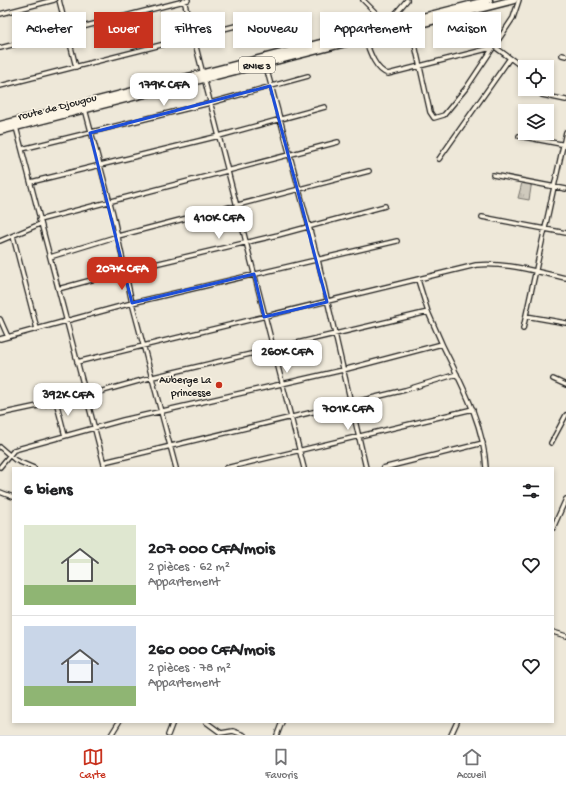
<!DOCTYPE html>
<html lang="fr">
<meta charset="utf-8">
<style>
:root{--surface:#fff;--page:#f2f2f2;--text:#202124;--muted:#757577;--line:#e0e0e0;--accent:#c8321e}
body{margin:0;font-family:"Gochi Hand",sans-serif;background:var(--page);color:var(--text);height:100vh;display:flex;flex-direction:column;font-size:15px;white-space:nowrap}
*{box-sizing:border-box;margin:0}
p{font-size:13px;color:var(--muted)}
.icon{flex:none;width:22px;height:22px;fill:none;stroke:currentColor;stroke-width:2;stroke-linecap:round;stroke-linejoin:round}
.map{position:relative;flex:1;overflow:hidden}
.drawer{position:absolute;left:12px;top:467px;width:542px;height:256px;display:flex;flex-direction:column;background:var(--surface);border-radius:0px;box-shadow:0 2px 6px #0003}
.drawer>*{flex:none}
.banner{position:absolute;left:12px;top:12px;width:542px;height:36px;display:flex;gap:8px}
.buttons{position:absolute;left:518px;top:60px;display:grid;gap:8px}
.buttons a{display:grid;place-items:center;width:36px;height:36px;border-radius:0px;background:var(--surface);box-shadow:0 2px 6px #0003;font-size:20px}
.price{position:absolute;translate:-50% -34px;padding:0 9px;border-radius:8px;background:#fff;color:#222;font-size:13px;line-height:26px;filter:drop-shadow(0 1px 2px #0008)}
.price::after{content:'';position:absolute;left:50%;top:24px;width:12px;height:9px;margin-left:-6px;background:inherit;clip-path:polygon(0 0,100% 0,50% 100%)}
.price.active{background:var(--accent);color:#fff}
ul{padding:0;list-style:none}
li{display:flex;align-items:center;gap:12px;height:100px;padding:0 12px}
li+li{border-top:1px solid var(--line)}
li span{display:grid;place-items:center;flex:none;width:112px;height:80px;border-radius:0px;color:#555}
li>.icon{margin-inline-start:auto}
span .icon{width:48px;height:48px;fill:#fffc;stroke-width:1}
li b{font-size:17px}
h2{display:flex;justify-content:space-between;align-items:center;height:48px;padding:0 12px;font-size:17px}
.tag{padding:0 14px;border-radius:0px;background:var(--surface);box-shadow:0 2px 6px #0003;font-size:14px;line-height:36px}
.tag.active{background:var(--accent);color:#fff}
.dock{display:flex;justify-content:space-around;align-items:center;height:56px;border-top:1px solid var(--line);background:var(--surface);font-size:11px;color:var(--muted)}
.dock a{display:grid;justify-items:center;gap:2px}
.dock .active{color:var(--accent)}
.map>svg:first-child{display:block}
</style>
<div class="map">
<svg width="566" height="735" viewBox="0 0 566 735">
<defs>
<pattern id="grass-tufts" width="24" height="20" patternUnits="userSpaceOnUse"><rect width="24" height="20" fill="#cfcabd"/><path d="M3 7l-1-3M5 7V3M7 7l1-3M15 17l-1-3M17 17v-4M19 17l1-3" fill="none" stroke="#b1ada2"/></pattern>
</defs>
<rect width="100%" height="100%" fill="#eee8d9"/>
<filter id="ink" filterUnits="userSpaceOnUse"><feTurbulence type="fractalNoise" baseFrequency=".025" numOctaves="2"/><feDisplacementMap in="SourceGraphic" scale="8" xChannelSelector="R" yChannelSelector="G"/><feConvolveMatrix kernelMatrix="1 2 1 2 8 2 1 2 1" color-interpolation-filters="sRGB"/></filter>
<g filter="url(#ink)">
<path fill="url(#grass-tufts)" stroke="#76736c" d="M523,179L532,181L529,200L518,198Z"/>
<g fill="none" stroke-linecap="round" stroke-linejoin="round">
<g stroke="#1c1c1c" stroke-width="6">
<path id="minor" d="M59,0L76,67
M184,0L304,468
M363,0L386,23
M0,14L54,0
M385,26L407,0
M411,27L430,112L434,118L444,115L467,87L513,18L519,0
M365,39C369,50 375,70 388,74L495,47L525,69
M0,48L188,0
M562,55L566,56
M265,63L318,260L366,468
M0,86L255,21
M542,95L566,100
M85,109L113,214L132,303L176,468
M16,127L105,468
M519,136L566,145
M22,149L210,103L308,76
M439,159L510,58
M493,175L566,189
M31,182L219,136L325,107
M482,217L566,233
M39,220L338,142
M13,236L37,329
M0,241L40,224
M50,257L118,236L369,171
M418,280L428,312L442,344
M58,289L125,271L278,235L385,206
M526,316L566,323
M0,319L8,337
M523,329L566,132
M0,339L132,303L397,241
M77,362L476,265C507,262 536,272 566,278
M553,379L566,385
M56,401L65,436
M0,414L85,396L153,377L428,312
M551,443L566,415
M0,447L15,460L34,468
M104,462L405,390L457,374
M0,467L14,450L123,420L343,370L442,344C461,383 484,424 486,468
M226,468L473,409
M383,468L483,443
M0,492L13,497
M553,528L566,499
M553,632L566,636
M206,722L221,733L233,731L244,735
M111,735L119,722
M168,735L173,722
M277,735L282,722
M451,735L457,722"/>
</g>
<g stroke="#1c1c1c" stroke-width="9">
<path id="trunk" d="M0,125L489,0
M0,131L514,0"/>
</g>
<use href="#minor" stroke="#fcf5e5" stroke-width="3.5"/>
<use href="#trunk" stroke="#fcf5e5" stroke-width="6"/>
</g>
</g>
<path fill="none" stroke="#1d4ed8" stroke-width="3" stroke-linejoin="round" d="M270,86L327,302L264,317L254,274L132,303L90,133Z"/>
<circle fill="#c8321e" stroke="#fcf5e5" stroke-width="1.5" cx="219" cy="385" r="4"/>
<g text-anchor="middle" stroke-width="3" stroke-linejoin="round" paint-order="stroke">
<rect fill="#fcf5e5" stroke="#5f5d58" stroke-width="1" x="239" y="57" width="36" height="16" rx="3"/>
<g font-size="10" font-weight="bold" fill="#1c1c1c">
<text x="257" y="69">RNIE 3</text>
</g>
<g font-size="11" fill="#1c1c1c" stroke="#fcf5e5">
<text transform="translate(57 106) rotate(-14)" y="4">route de Djougou</text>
</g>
<g font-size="11" fill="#1c1c1c" stroke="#fcf5e5" text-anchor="end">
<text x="211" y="383">Auberge La<tspan x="211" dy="13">princesse</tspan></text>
</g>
</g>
</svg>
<div class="buttons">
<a><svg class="icon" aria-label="locate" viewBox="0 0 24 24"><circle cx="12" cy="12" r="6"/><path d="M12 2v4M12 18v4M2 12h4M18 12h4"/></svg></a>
<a><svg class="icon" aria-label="layers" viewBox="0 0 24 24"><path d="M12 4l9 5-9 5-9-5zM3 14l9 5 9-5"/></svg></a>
</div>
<b class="price" style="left:164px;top:107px">179K CFA</b>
<b class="price" style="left:219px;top:240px">410K CFA</b>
<b class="price active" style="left:122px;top:291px">207K CFA</b>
<b class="price" style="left:287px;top:374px">260K CFA</b>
<b class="price" style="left:68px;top:417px">392K CFA</b>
<b class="price" style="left:348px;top:431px">701K CFA</b>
<div class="banner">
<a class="tag">Acheter</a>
<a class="tag active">Louer</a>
<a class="tag">Filtres</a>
<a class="tag">Nouveau</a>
<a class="tag">Appartement</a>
<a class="tag">Maison</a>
</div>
<section class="drawer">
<h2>6 biens<svg class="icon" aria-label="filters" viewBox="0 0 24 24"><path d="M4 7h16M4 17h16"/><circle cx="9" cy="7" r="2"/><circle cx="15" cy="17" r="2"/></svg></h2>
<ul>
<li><span style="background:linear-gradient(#dfe7d0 75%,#8fb573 0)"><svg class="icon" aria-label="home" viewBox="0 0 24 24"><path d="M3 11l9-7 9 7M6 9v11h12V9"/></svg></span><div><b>207 000 CFA/mois</b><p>2 pièces · 62 m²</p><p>Appartement</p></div><svg class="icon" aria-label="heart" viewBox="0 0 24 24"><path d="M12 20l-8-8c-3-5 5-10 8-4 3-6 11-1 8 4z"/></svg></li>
<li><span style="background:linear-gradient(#c9d6e8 75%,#8fb573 0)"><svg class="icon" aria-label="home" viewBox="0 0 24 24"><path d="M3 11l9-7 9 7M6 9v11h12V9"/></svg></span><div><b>260 000 CFA/mois</b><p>2 pièces · 78 m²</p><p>Appartement</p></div><svg class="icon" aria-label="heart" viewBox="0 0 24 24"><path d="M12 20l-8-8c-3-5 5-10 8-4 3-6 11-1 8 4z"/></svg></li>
</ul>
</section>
</div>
<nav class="dock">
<a class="active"><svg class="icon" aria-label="map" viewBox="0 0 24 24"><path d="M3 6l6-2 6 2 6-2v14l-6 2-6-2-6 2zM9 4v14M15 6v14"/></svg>Carte</a>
<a><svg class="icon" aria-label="saved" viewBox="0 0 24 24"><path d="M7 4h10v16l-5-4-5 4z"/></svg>Favoris</a>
<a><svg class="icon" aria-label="home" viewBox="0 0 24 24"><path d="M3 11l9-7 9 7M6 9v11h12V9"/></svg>Accueil</a>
</nav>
